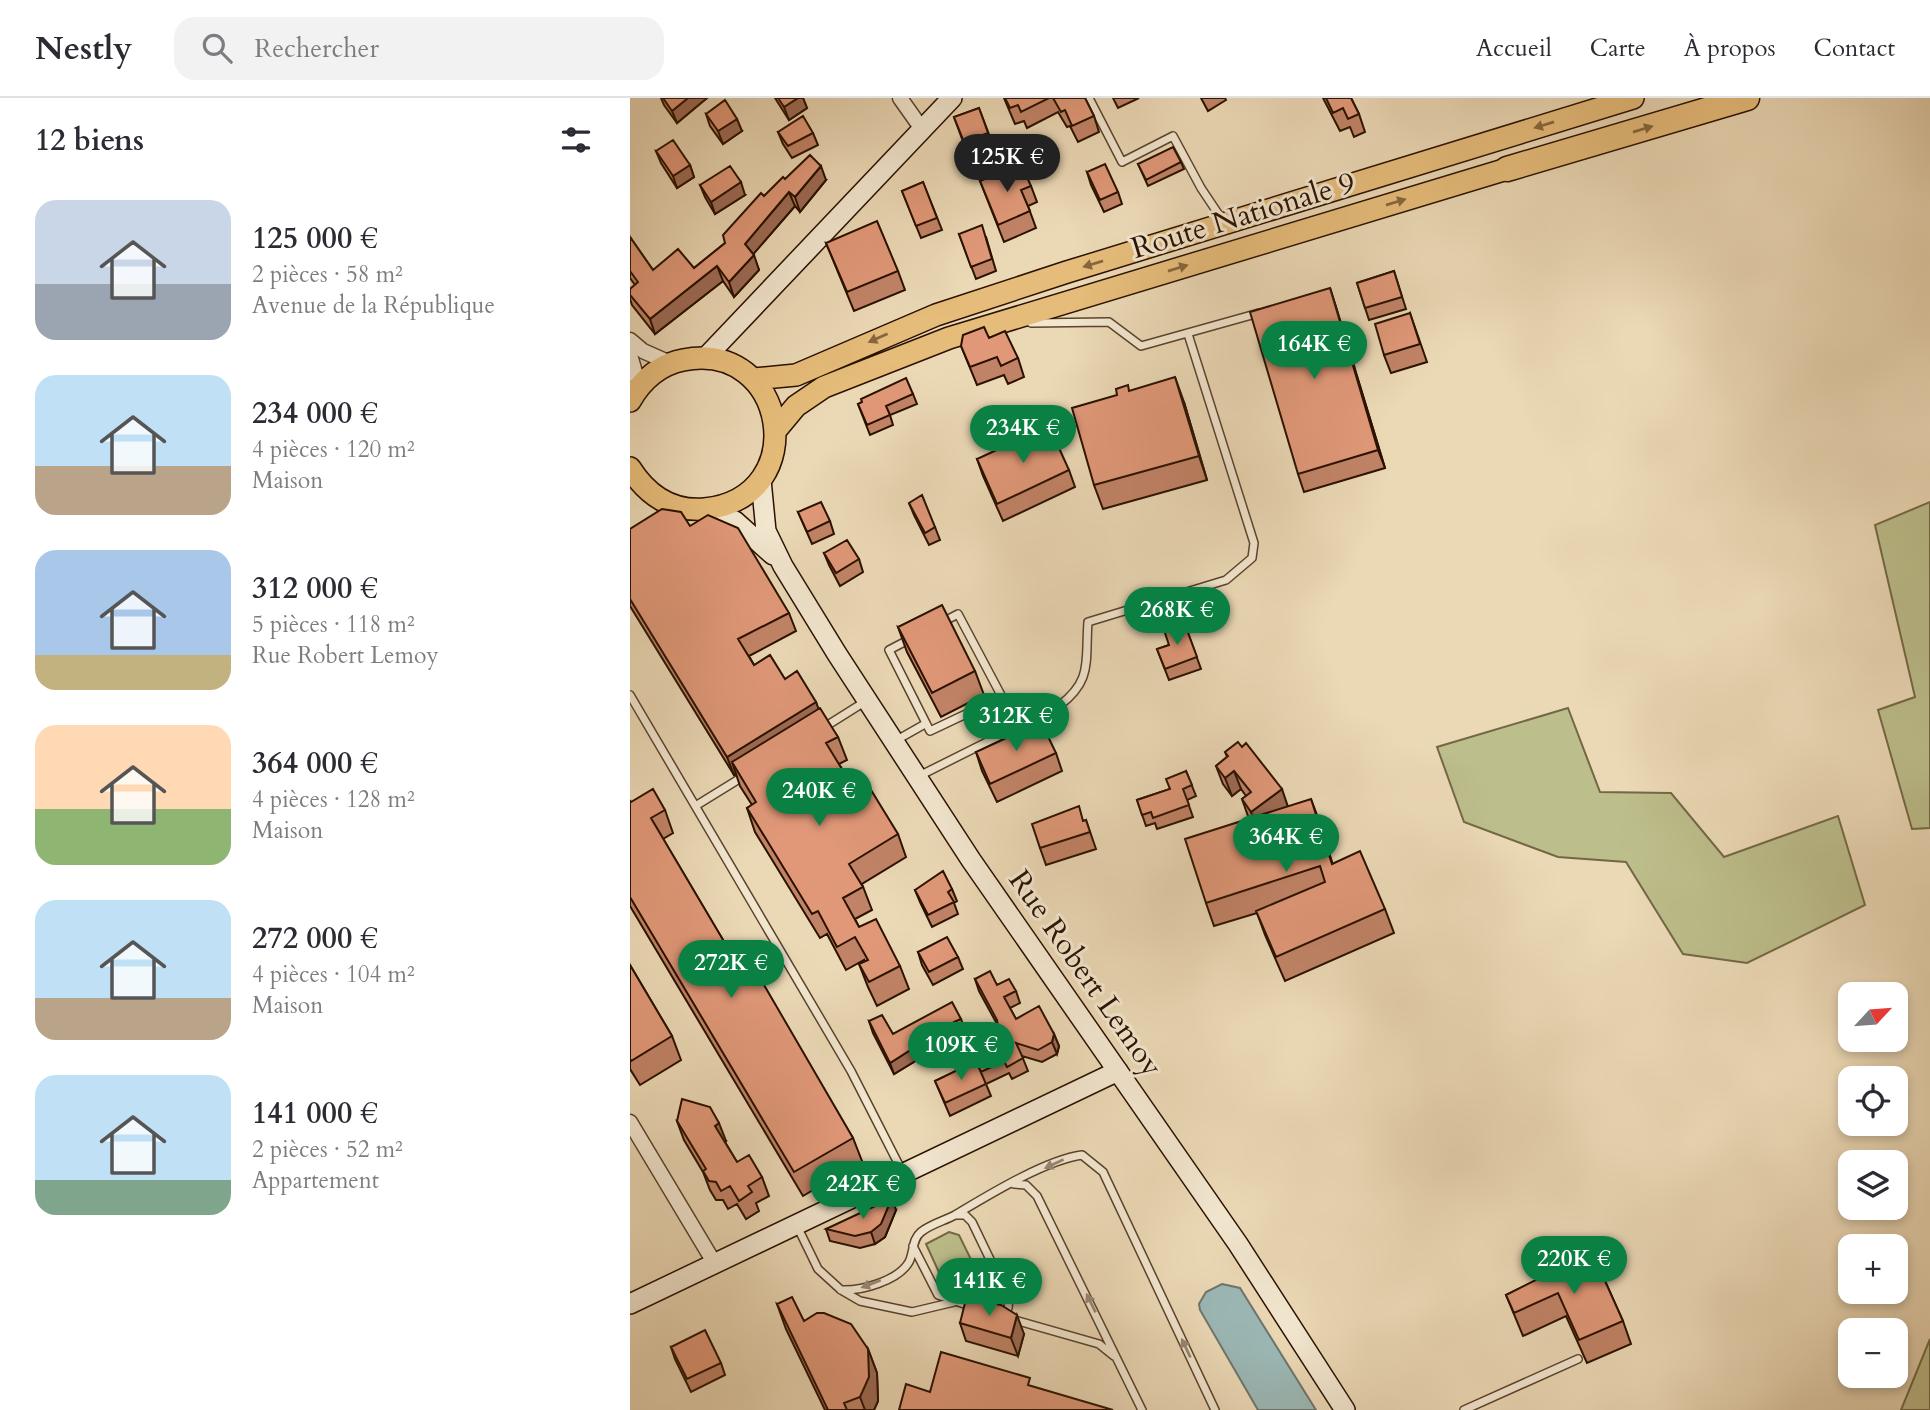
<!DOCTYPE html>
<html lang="fr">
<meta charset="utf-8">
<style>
:root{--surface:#fff;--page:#f2f2f3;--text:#2b2b33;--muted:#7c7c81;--line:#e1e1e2;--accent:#0b8043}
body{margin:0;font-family:Cardo,serif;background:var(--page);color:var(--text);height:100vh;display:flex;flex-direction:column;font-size:26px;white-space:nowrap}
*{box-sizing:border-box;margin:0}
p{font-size:23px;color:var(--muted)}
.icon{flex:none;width:38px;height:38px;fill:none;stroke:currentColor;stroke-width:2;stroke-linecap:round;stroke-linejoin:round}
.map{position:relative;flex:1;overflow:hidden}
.side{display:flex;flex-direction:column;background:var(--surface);width:630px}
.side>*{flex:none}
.needle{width:46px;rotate:64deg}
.controls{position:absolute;left:1208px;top:884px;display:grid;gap:14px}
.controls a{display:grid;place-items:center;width:70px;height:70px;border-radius:14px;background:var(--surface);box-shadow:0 4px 10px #0003;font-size:35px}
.price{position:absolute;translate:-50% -60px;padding:0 16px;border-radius:24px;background:var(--accent);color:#fff;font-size:23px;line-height:46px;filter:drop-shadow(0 2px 4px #0008)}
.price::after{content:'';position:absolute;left:50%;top:42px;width:21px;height:16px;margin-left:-10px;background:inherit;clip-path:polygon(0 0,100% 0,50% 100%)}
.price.active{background:#222;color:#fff}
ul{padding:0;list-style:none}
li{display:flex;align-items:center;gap:21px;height:175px;padding:0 35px}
li span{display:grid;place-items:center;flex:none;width:196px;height:140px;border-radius:21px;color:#555}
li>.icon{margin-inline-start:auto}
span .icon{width:84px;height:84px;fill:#fffc;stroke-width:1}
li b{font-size:30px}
h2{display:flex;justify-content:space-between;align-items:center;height:84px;padding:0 35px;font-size:30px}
header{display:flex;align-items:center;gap:42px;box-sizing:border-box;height:98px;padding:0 35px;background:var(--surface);border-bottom:2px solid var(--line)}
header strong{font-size:33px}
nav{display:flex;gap:38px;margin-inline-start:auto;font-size:24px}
.search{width:490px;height:63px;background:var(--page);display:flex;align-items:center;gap:18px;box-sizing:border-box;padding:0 24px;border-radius:21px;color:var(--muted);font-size:26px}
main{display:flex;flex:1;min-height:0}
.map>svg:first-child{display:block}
</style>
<header>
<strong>Nestly</strong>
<div class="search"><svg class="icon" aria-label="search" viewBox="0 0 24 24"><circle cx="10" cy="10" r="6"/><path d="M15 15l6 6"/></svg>Rechercher</div>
<nav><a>Accueil</a><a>Carte</a><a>À propos</a><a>Contact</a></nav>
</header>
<main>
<section class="side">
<h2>12 biens<svg class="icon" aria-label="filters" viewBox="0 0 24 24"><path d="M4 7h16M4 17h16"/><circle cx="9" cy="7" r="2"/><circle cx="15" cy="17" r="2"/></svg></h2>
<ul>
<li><span style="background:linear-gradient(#c9d6e8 60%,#9aa5b1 0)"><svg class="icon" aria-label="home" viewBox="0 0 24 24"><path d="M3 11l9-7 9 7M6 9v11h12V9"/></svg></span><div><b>125 000 €</b><p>2 pièces · 58 m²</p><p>Avenue de la République</p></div></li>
<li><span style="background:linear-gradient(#bfe0f5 65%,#b9a48a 0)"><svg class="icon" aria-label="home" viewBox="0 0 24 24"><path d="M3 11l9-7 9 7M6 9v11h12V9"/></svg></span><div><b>234 000 €</b><p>4 pièces · 120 m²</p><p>Maison</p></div></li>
<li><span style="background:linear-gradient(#a9c7e8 75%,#c2b280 0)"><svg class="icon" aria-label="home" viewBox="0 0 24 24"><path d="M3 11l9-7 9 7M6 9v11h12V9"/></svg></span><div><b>312 000 €</b><p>5 pièces · 118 m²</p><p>Rue Robert Lemoy</p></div></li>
<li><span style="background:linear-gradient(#ffd9b3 60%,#8fb573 0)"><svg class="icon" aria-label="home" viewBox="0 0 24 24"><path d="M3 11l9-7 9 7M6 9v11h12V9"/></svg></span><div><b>364 000 €</b><p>4 pièces · 128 m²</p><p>Maison</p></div></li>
<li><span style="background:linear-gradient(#bfe0f5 70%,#b9a48a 0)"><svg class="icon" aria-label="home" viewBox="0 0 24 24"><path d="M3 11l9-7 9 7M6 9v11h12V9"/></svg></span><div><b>272 000 €</b><p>4 pièces · 104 m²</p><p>Maison</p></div></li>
<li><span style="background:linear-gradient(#bfe0f5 75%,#7fa58c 0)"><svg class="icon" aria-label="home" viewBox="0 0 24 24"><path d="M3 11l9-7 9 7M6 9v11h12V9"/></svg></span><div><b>141 000 €</b><p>2 pièces · 52 m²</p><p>Appartement</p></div></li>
</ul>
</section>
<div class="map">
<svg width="1300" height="1312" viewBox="0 0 1300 1312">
<rect width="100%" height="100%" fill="#ebd8b5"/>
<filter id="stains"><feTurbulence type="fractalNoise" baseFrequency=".00286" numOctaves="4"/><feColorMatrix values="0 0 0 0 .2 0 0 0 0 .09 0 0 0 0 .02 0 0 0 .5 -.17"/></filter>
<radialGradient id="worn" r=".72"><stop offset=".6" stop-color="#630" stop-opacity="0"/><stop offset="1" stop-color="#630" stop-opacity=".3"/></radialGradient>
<path fill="#bcbe8b" stroke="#736846" stroke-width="2" d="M1300,404V730L1282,731L1248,612L1285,599L1245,427Z
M938,610L970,694L1041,695L1094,759L1208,718L1235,807L1117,865L1053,856L996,764L928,759L834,724L807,649Z
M319,1134L329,1137L354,1188L353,1193L312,1181L296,1146Z
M1300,1241V1312H1271Z"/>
<path fill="#9bb8b6" stroke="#6e756d" stroke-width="2" d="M592,1186L610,1190L686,1312H628L570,1212L569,1206L576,1194Z"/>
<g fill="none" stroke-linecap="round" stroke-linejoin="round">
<g stroke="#5a432d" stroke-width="10">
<path id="lane" d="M459,0L492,64L543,38L571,90L593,123
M401,225L479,224L511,248L629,215
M328,516L372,599L300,633L259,552Z
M0,597L221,973L272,1073
M193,630L236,603
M265,643L295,626
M289,678L429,608C463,582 455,564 458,524L596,482L622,460L624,445L558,236
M67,707L114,678
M384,1086L396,1087L407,1098L512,1312
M326,1117H335L342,1124L379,1201L378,1210L372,1215
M167,1128L188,1171L211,1192L230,1203L282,1214L324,1204
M283,1148L308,1197L343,1209
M211,1192C231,1193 268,1183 279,1164C284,1154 282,1141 291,1134C301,1126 314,1123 325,1117C357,1098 415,1062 452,1057L473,1074L585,1312
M381,1221L469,1246L484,1258
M834,1312L948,1261"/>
</g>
<g stroke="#5a432d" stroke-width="17">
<path id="street" d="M270,0L292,31
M0,242L13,253L40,265
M0,257L9,288
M0,1024L85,1166"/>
</g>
<g stroke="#2a1100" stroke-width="22">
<path id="secondary" d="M76,259L322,0
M131,382L136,433L153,468L207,556L341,762L608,1146L715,1312
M77,410L105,423L143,457
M0,1206L488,973"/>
</g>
<g stroke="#2a1100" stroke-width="24">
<path id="primary" d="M124,281L166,277L306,217L437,174L1003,0
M0,303C12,282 28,267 53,262C157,241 184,399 75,411C42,414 17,397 0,370
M146,332L166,308L194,289L319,240L877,71"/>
</g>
<g stroke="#2a1100" stroke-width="27">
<path id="highway" d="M877,71L1117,0"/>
</g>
<use href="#lane" stroke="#f2e6cf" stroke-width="7"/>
<use href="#street" stroke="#f2e6cf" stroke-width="14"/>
<use href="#secondary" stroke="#f2e6cf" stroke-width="19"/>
<use href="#primary" stroke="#e6bc7a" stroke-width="21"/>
<use href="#highway" stroke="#e6bc7a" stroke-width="24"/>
</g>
<path fill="#c18367" stroke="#2a1100" stroke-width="2" d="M31,0H77L47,25L34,7Z
M145,0H173L177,10L159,22Z
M374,0H455L464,18L469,34L448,44L440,28L437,29L428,14L397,30L394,23L385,26Z
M483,0H509L488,10Z
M571,0H595L596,2L578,13Z
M693,0H721L729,16L735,34L724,39L720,29L710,33Z
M349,10L363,47L338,57L324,19Z
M76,16L112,33L93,46L80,28Z
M148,34L183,35L188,47L162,60L153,46Z
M26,53L60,67L64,79L47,90L31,65Z
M551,64L554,71L518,88L508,66Z
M457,74L488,94L492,106L474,114L461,87Z
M155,81L196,82L170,114L165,108L123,156L129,172L104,199L93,183L25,236L2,207L0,201V191L5,187L0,180V139L23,172L64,170L95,145L134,98Z
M350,83L401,88L407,104L398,108L406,130L374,144Z
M293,84L312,132L291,140L272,93Z
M70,87L115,97L85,116L75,99Z
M329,136L356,139L366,173L346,181Z
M196,145L268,173L275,192L224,213Z
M764,173L776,211L739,222L727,185Z
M700,190L706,209L755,370L674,394L668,376Z
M780,215L797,264L761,275L754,257Z
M359,240L388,260L394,279L378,286L374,277L347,287L331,248Z
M500,293L554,304L577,382L473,411L464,387Z
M283,296L287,306L260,317L263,327L240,337L228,306Z
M347,361L439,372L445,389L373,423L353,378Z
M279,405L305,429L310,442L299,447L284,417Z
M168,414L200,423L204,436L182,446Z
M60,428L159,515L166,533L119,558L124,567L155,581L186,604L188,611L208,639L217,662L209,666L218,681L268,736L276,759L232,786L242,812L225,821L229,829L270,868L279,891L247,908L238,889L229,866L234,863V862L216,872L197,836L190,840L125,734L117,710L122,707L110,688L106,676L104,677L0,508V431Z
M194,455L229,461L233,474L210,488L199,467Z
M554,524L571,571L539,582L527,551L539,547Z
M268,529L345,573L354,597L311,619L277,554Z
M346,654L426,655L432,673L367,704L352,673Z
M595,654L658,708L690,725L702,765L755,811L764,835L655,883L635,837L627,815L584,828L576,805L619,721L612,701L616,698L611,691L602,698L593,686L586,668L597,659Z
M556,673L566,698L557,702L563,719L527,731L525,725L516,728L507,702L540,691Z
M0,703L1,704L35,712L43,735L33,741L112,874L223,1040L232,1063L173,1098L0,808Z
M456,722L466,751L416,767L410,750Z
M322,791L327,803L324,805L328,816L302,829L290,804L285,792Z
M288,854L328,859L333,871L303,887L292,867Z
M0,867L42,938L51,962L10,987L0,971Z
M345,881L386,893L390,905L380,910L386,921L424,936L429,948L427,956L412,964L392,958L398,973L382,981L379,975L356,986L361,998L320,1018L305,983L345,964L341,952L369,936L368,928L349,893Z
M331,921L335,932L329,936L330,939L305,951L264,976L243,935L239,923L263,936Z
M47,1023L96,1043L95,1044L107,1064L132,1079L139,1098L126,1105L129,1113L116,1121L107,1106L98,1111L93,1102H86L80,1092L73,1074L54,1042Z
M266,1112L255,1139L245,1146L230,1150L200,1143L196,1131Z
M962,1154L993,1223L1001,1246L957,1265L936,1218L893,1238L876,1197Z
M147,1206L174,1223L238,1251L247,1275L248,1303L244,1312H195L156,1231Z
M330,1225L394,1236L388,1258L336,1243Z
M41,1249L91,1265L95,1277L61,1294L45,1261Z"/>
<path fill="#9d6a54" stroke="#2a1100" stroke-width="2" d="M58,0H77L47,25L42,13Z
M168,0H173L177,10L159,22L154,9Z
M107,21L112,33L93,46L88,33Z
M60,67L64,79L47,90L43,78Z
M191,68L196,82L170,114L165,99Z
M111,84L115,97L85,116L81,104Z
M159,94L165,108L120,160L115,146Z
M124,157L129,172L104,199L99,184Z
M87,168L93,183L25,236L20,221Z
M700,190L706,209L755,370L748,352Z
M545,279L554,304L577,382L569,358Z
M186,604L193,623L102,664L106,676L104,677L97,659Z
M604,673L611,691L602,698L595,680Z
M652,691L658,709L628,732L621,714Z
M681,701L690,725L710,790L702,766Z
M424,936L429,948L427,956L422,944Z
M301,939L305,951L264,976L260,965Z
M89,1025L96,1043L92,1046L85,1028Z
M262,1100L266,1112L255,1139L245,1146L241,1134Z
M387,1217L394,1236L388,1258L381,1240Z
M238,1251L247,1275L248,1303L244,1312H235L230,1299Z"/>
<path fill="#e09878" stroke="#2a1100" stroke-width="2" d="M33,0H58L42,13Z
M148,0H168L154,9Z
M375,0H419L391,14L388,7L380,10Z
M423,0H455L464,18L442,28L435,12L431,14Z
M696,0H721L729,16L718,21L713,10L703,15Z
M95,2L107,21L88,33L76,16Z
M349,10L358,35L334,44L324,19Z
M173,18L183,35L158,48L148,34Z
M43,42L60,67L43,78L26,53Z
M543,49L551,64L516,82L508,66Z
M180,57L191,68L165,99L159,94L115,146L124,157L99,184L87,168L20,221L0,197V191L8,184L0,173V139L23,172L48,151L64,170L95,145L93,137L131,95L134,98L153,79L155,81Z
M391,66L401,88L391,92L400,113L368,127L350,83Z
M475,66L488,94L470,102L457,74Z
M100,68L111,84L81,104L70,87Z
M293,84L307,120L286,128L272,93Z
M247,123L268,173L217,194L196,145Z
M352,127L362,161L341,169L329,136Z
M764,173L772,199L735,210L727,185Z
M700,190L748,352L668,376L620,214Z
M780,215L790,246L754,257L745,226Z
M354,229L359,240L375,233L388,260L371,268L367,259L340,269L331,248L333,237Z
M545,279L569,358L464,387L442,310L487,297L486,291L498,287L499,293Z
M276,280L283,296L256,308L260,317L237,327L228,306L232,304L231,301Z
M419,328L439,372L367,406L347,361Z
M292,397L305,429L295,435L279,405Z
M191,404L200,423L177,434L168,414Z
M32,411L51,414L60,428L78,417L108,430L159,515L108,541L124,567L140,557L155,581L167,573L186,604L97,659L0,501V431Z
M217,442L229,461L206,475L194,455Z
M312,507L345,573L302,595L268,529Z
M554,524L567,559L535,571L527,551L539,547L534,532Z
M190,610L208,639L196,645L218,681L230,674L268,736L219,766L233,789L213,800L229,829L246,821L270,868L239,884L229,866L238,862L225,839L207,849L188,813L182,816L117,710L126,704L102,664Z
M411,624L426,655L360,686L346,654Z
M608,644L612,649L616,645L652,691L621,714L612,701L621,694L604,673L595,680L586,668L598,658L595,654Z
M556,673L562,687L553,691L559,707L523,720L521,714L512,717L507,702L540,691L536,681Z
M23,691L35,712L21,720L112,874L123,868L223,1040L164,1074L0,799V703L1,704Z
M681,701L702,766L730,753L755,811L646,859L626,813L695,784L690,768L576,805L555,741Z
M449,708L453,723L456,722L460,734L410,750L402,726Z
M313,773L322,791L318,794L324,804L298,817L285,792Z
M317,839L328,859L299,874L288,854Z
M0,867L42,938L1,963L0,961Z
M360,873L367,887L379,881L386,893L374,899L386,921L409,908L424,936L422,944L408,952L386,945L393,960L377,969L374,963L351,974L341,952L369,936L367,922L345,881Z
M322,904L331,921L324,924L326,928L301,939L260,965L239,923L252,917L263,936Z
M346,963L356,986L315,1005L305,983Z
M52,1001L80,1009L89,1025L85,1028L107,1064L119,1057L132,1079L118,1088L122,1094L109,1103L100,1088L91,1093L86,1084L79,1083L73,1073L76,1071L47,1023Z
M262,1100L251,1126L241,1134L225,1138L196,1131Z
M962,1154L993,1223L949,1242L928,1195L884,1215L876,1197Z
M162,1199L174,1223L187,1215H194L221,1226L238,1251L239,1279L230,1299L214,1305L217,1312H198L147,1206Z
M336,1201L371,1207L387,1217L381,1240L330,1225Z
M75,1232L91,1265L57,1281L41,1249Z
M311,1254L400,1280L398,1287L483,1312H269L276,1286L300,1294Z"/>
<defs><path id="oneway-solid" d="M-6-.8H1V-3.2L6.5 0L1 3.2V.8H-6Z" transform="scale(1.75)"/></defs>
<g fill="#88663d">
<use href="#oneway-solid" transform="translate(914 27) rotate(163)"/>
<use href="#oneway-solid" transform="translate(1013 31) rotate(-17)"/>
<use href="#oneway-solid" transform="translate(766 104) rotate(-17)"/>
<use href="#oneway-solid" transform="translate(463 166) rotate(163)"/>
<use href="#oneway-solid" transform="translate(548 170) rotate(-17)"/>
<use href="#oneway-solid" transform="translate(248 240) rotate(156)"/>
</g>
<g fill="#988672">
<use href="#oneway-solid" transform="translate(424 1066) rotate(155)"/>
<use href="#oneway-solid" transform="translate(241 1186) rotate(159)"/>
<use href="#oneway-solid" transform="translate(461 1205) rotate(-116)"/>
<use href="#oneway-solid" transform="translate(556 1250) rotate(-115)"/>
</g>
<g text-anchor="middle" stroke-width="6" stroke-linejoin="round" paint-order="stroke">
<g font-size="30" fill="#2a1100" stroke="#f2e6cf">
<text transform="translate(613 117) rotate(-17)" y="10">Route Nationale 9</text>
<text transform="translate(456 875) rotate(55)" y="10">Rue Robert Lemoy</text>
</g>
</g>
<rect width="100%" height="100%" filter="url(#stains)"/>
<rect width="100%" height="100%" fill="url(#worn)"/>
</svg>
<div class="controls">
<a><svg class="needle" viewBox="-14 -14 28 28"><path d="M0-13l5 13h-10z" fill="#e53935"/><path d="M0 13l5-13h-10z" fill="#7c7c81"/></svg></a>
<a><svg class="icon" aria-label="locate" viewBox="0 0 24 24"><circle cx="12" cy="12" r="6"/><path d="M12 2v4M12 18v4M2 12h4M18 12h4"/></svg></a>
<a><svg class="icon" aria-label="layers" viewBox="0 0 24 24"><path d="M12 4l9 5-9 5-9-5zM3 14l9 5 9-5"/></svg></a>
<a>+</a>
<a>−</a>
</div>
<b class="price active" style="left:377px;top:96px">125K €</b>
<b class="price" style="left:684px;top:283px">164K €</b>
<b class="price" style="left:393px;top:367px">234K €</b>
<b class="price" style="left:547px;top:549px">268K €</b>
<b class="price" style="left:386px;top:655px">312K €</b>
<b class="price" style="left:189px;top:730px">240K €</b>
<b class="price" style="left:656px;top:776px">364K €</b>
<b class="price" style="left:101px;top:902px">272K €</b>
<b class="price" style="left:331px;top:984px">109K €</b>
<b class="price" style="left:233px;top:1123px">242K €</b>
<b class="price" style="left:944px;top:1198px">220K €</b>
<b class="price" style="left:359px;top:1220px">141K €</b>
</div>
</main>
